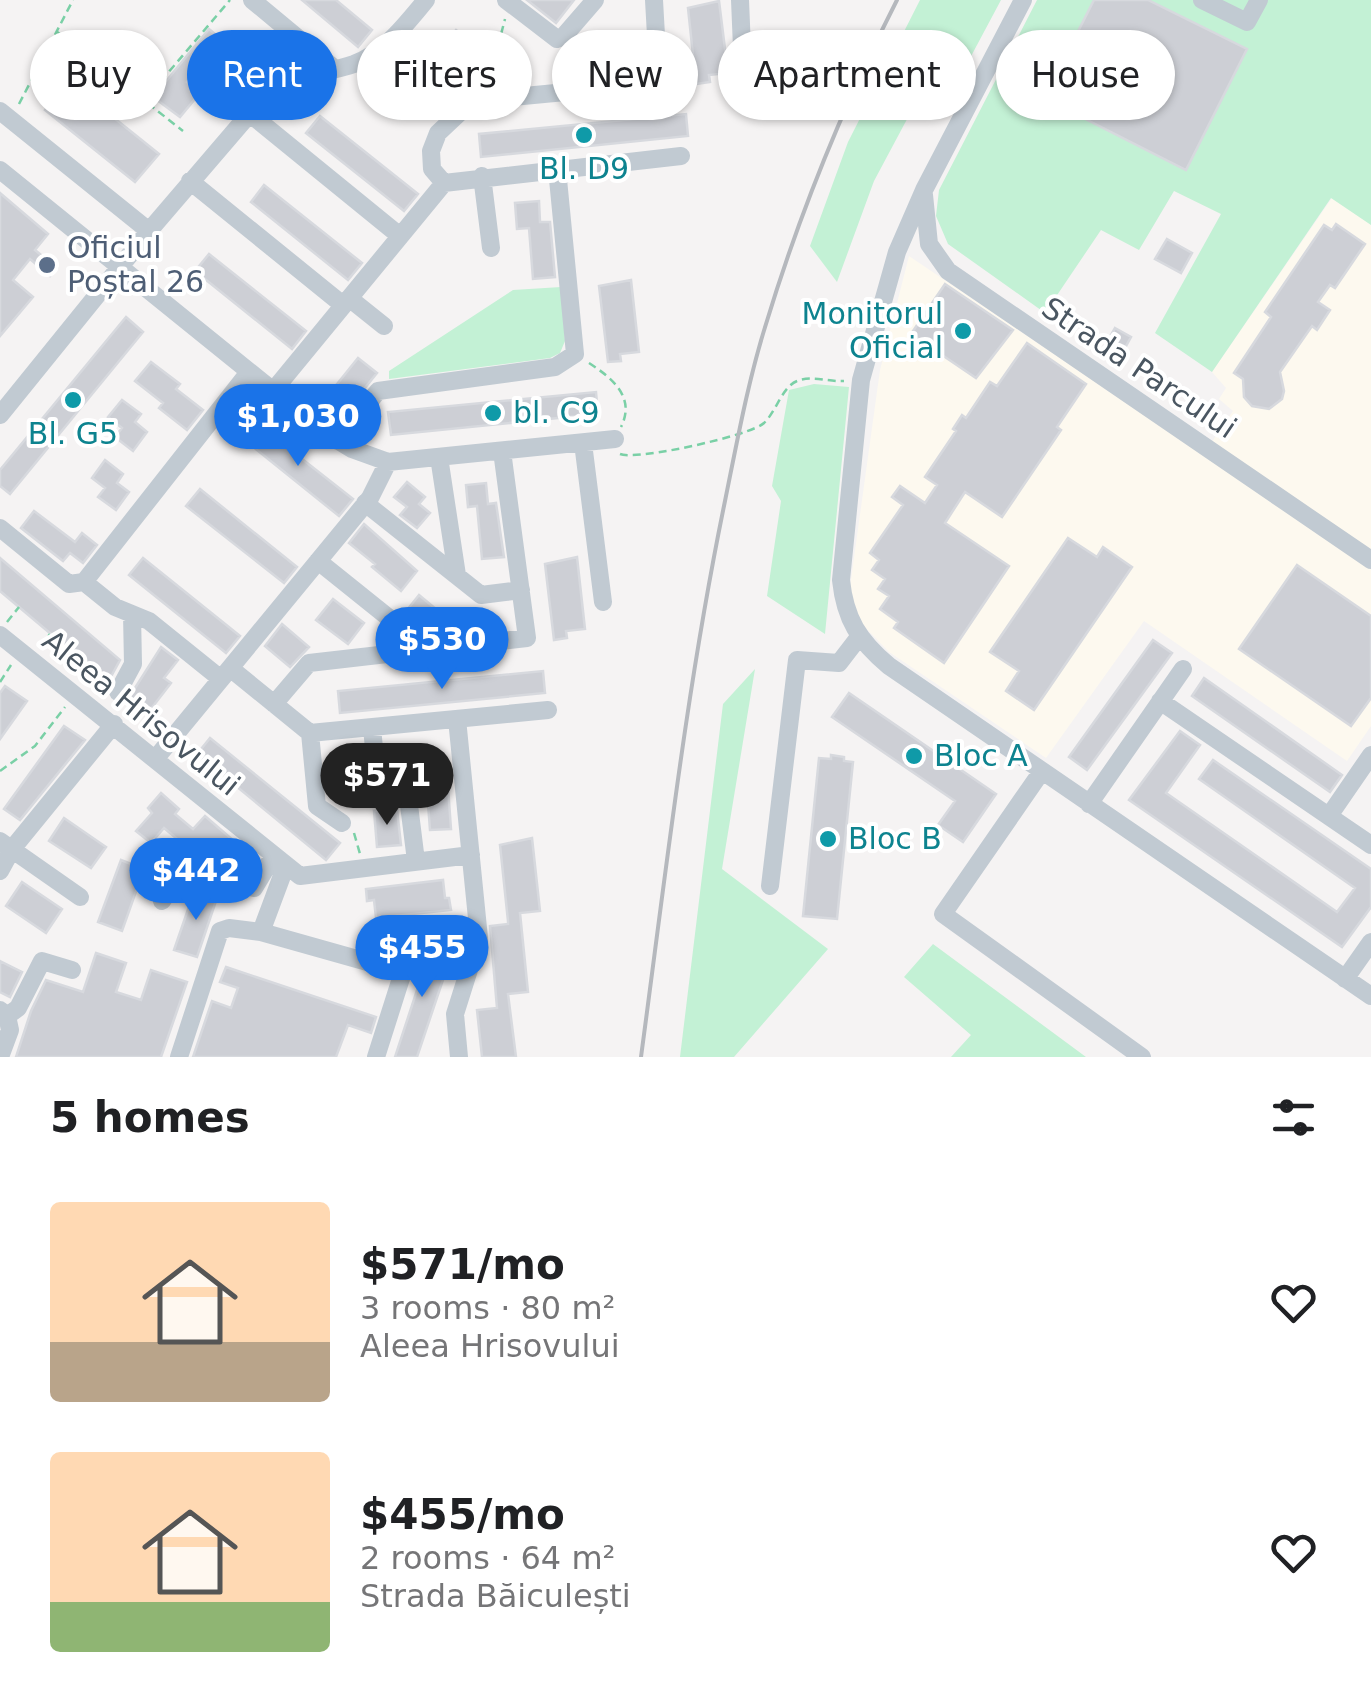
<!DOCTYPE html>
<meta charset="utf-8">
<style>
:root{--surface:#fff;--page:#f2f2f2;--text:#202124;--muted:#757577;--accent:#1a73e8}
body{margin:0;font-family:"DejaVu Sans",sans-serif;background:var(--page);color:var(--text);height:100vh;display:flex;flex-direction:column;font-size:38px;white-space:nowrap}
*{box-sizing:border-box;margin:0}
p{font-size:32px;color:var(--muted)}
.icon{flex:none;width:55px;height:55px;fill:none;stroke:currentColor;stroke-width:2;stroke-linecap:round;stroke-linejoin:round}
.map{position:relative;height:1057px;overflow:hidden}
.details{display:flex;flex-direction:column;background:var(--surface);flex:1}
.details>*{flex:none}
.banner{position:absolute;left:30px;top:30px;width:1312px;height:90px;display:flex;gap:20px}
.price{position:absolute;translate:-50% -85px;padding:0 22px;border-radius:35px;background:var(--accent);color:#fff;font-size:32px;line-height:65px;filter:drop-shadow(0 2px 5px #0008)}
.price::after{content:'';position:absolute;left:50%;top:60px;width:30px;height:22px;margin-left:-15px;background:inherit;clip-path:polygon(0 0,100% 0,50% 100%)}
.price.active{background:#222;color:#fff}
ul{padding:0;list-style:none}
li{display:flex;align-items:center;gap:30px;height:250px;padding:0 50px}
li span{display:grid;place-items:center;flex:none;width:280px;height:200px;border-radius:10px;color:#555}
li>.icon{margin-inline-start:auto}
span .icon{width:120px;height:120px;fill:#fffc;stroke-width:1}
li b{font-size:42px}
h2{display:flex;justify-content:space-between;align-items:center;height:120px;padding:0 50px;font-size:42px}
.chip{padding:0 35px;border-radius:45px;background:var(--surface);box-shadow:0 2px 8px #0004;font-size:35px;line-height:90px}
.chip.active{background:var(--accent);color:#fff}
.map>svg:first-child{display:block}
</style>
<div class="map">
<svg width="1371" height="1057" viewBox="0 0 1371 1057">
<rect width="100%" height="100%" fill="#f5f3f3"/>
<path fill="#fdf9ef" d="M1332,198L1371,225V726L1347,761L1144,621L1046,758L889,652L861,623L849,594L880,370L909,256L1203,455L1233,411L1219,399L1226,388L1212,372Z"/>
<path fill="#c3f1d5" d="M920,0H1001L953,90L929,78L874,181L837,282L810,246L848,142Z
M1037,0H1371V225L1331,198L1212,372L1155,333L1221,214L1174,191L1139,250L1101,230L1045,313L948,244L936,216L939,190Z
M561,287L565,341L560,353L550,358L389,379V371L513,290Z
M814,384L849,387L825,634L767,596L781,501L772,486L789,390Z
M755,669L722,869L828,949L734,1057H680L723,704Z
M933,944L1086,1057H951L971,1035L904,977Z"/>
<path fill="#cdcfd5" stroke="#d7d9de" stroke-width="2.5" d="M302,0H336L372,30L358,47Z
M527,0H574L556,23Z
M1094,0H1148L1247,49L1186,170L1044,98Z
M719,1L728,73L709,75L710,82L696,84L688,8Z
M209,29L222,40L187,82L200,93L180,117L153,97Z
M456,30L475,46L453,73L466,84L438,116L419,101L444,70L431,60Z
M68,81L159,154L135,182L45,110Z
M686,114L688,136L481,157L479,134Z
M320,116L418,194L404,211L306,133Z
M264,185L362,263L348,280L251,202Z
M0,193L48,234L35,250L57,268L50,276L30,259L13,280L33,297L0,336Z
M539,201L540,222H550L555,277L533,279L529,228L517,229L515,203Z
M1336,224L1365,244L1335,288L1330,285L1318,302L1330,310L1317,330L1312,326L1280,372L1284,391L1282,399L1269,409L1252,406L1244,397L1243,379L1234,373L1271,317L1265,312L1324,225L1332,230Z
M1167,239L1192,253L1181,273L1155,259Z
M209,254L306,331L292,349L195,271Z
M631,280L639,352L620,354L621,361L608,362L599,286Z
M945,284L1013,330L976,378L911,334Z
M126,317L143,332L10,494L0,486V470Z
M1115,328L1131,337L1120,357L1104,347Z
M1027,343L1086,384L1057,427L1061,430L1002,517L965,492L945,523L1009,566L944,663L894,628L898,622L880,609L889,596L878,589L885,579L872,570L879,560L870,553L903,505L892,497L900,486L925,503L937,485L925,477L956,431L953,429L962,415L966,418L990,382L997,386Z
M358,358L377,373L352,404L333,389Z
M151,362L180,384L176,389L203,410L187,430L159,408L163,403L135,381Z
M596,392L598,414L391,435L388,412Z
M122,400L141,414L135,422L147,432L133,451L115,437L122,428L108,417Z
M255,422L353,499L339,516L242,438Z
M105,460L123,474L117,483L129,492L116,510L98,497L105,488L92,478Z
M407,482L425,497L419,504L430,513L417,528L400,515L407,507L394,497Z
M486,483L488,504L496,503L504,557L482,559L477,506L468,507L466,485Z
M200,489L297,567L284,583L186,506Z
M34,511L75,542L82,533L97,545L83,563L70,553L63,561L21,528Z
M364,524L417,571L401,591L372,567L375,564L349,543Z
M1068,538L1097,557L1103,547L1132,567L1034,710L1006,691L1019,671L990,652Z
M577,557L585,629L566,631L567,638L554,640L545,564Z
M0,558L120,660L108,682L0,591Z
M143,558L240,636L226,653L129,575Z
M1297,565L1371,616V698L1351,726L1239,649Z
M419,595L437,610L431,617L442,626L434,636L423,637L417,632L414,627L419,620L407,610Z
M333,599L364,623L348,644L316,620Z
M282,624L309,647L290,667L265,646Z
M1153,640L1172,653L1087,770L1069,757Z
M161,647L178,660L164,678L171,683L147,714L128,699Z
M543,671L545,693L340,713L338,691Z
M1204,678L1342,775L1330,792L1192,696Z
M5,686L27,701L0,739V693Z
M849,693L996,794L963,842L938,825L955,801L832,717Z
M64,726L85,740L20,820L4,809Z
M1180,731L1200,745L1166,793L1337,912L1355,888L1199,779L1213,760L1371,869V907L1342,947L1129,800Z
M210,738L340,843L326,860L197,754Z
M434,750L436,774L447,773L451,829L430,830L426,777L418,778L414,772L413,751Z
M831,755L844,757V761L853,762L837,919L803,916L819,758L831,759Z
M362,757L367,792L342,795L339,759Z
M161,793L179,809L175,814L193,829L205,816L255,859L246,869L238,862L235,866L200,858L164,828L151,843L136,831L152,813L148,808Z
M397,809L401,845L377,847L374,811Z
M64,818L106,847L91,868L49,841Z
M532,838L540,911L520,913L528,992L508,994L516,1057H482L477,1010L497,1008L490,926L508,924V921L500,845Z
M121,860L144,869L122,931L98,922Z
M443,880L445,898H449L451,910L376,918L374,900L367,901L366,889Z
M22,882L62,909L46,933L6,906Z
M195,889L218,895L197,957L174,950Z
M414,947L450,959L417,1057H395L422,975L415,972L409,961Z
M96,953L126,963L116,992L141,1000L151,970L187,982L161,1057H16L31,1011L46,980L83,992Z
M0,961L22,972L10,997L0,992Z
M226,967L376,1017L371,1033L348,1025L336,1057H193L212,1001L231,1008L238,988L220,982Z"/>
<g fill="none" stroke-linecap="round" stroke-linejoin="round">
<path stroke="#7ad0a6" stroke-width="2.5" stroke-dasharray="8 5" stroke-linecap="butt" d="M56,31L183,131
M488,84L505,19
M144,101L230,0
M19,104L73,0
M589,363C612,378 636,397 621,427
M620,454C637,461 752,435 764,423C776,412 782,387 797,381C812,375 828,382 844,381
M7,622L19,607
M40,646L50,634
M81,678L90,667
M0,682L11,665
M0,771L35,746L65,707
M354,833L360,854"/>
<path stroke="#c1cad2" stroke-width="18" d="M252,0L335,69
M506,0L557,39L563,37L595,0
M740,0L742,48
M1023,0L924,190L897,252L861,380L841,580C845,619 859,641 889,666L1371,996
M1202,0L1247,22L1259,0
M0,111L149,231
M249,113L400,236
M0,170L324,432L352,449L388,462L615,439
M482,176L491,248
M190,181L343,305
M444,183L432,169L431,151L438,133L472,101L639,85L658,71L654,0
M924,195L929,244L948,271L1371,560
M349,298L384,326
M273,391L444,183L681,156
M0,415L149,231L269,91C295,74 325,74 354,64C385,52 405,25 426,0
M338,441L378,391L555,367L575,354L557,169
M583,443L603,602
M439,457L457,575
M365,503L481,595L521,590
M0,528L69,584L84,582L249,372
M318,561L399,626L413,651
M84,582L115,607L149,621L221,679
M0,635L300,876L471,855
M230,668L310,733L548,710
M118,692L133,664L132,614
M1160,701L1371,845
M274,704L309,663L527,638L502,451
M457,719L479,938L455,1014L459,1057
M372,728L375,758L406,781L416,861
M310,733L317,806L342,823
M156,758L370,498L388,462
M1042,771L943,914L1142,1057
M1089,804L1183,669
M1329,816L1371,755
M0,841L80,897
M286,865L261,932L403,972L376,1057
M0,871L12,849L114,724
M770,886L797,660L839,663L859,637
M162,901L181,873L254,888L274,855
M1345,979L1371,942
M0,1010L7,1016L10,1030L0,1057
M7,1016L18,1008L42,961L72,970
M179,1057L220,931L229,928L261,932"/>
<path stroke="#b5b8bd" stroke-width="4" d="M641,1057C666,871 687,685 725,501C737,442 748,381 766,324C800,212 844,104 897,0"/>
</g>
<g fill="#0f9aa8" stroke="#fff" stroke-width="4">
<circle cx="584" cy="135" r="10"/>
<circle cx="963" cy="331" r="10"/>
<circle cx="73" cy="400" r="10"/>
<circle cx="493" cy="413" r="10"/>
<circle cx="914" cy="756" r="10"/>
<circle cx="828" cy="839" r="10"/>
</g>
<circle fill="#5c6f8a" stroke="#fff" stroke-width="4" cx="47" cy="265" r="10"/>
<g text-anchor="middle" stroke-width="8" stroke-linejoin="round" paint-order="stroke">
<g font-size="30" fill="#0d838f" stroke="#fff" text-anchor="start">
<text x="584" y="179" text-anchor="middle">Bl. D9</text>
<text x="943" y="324" text-anchor="end">Monitorul<tspan x="943" dy="34">Oficial</tspan></text>
<text x="513" y="423">bl. C9</text>
<text x="73" y="444" text-anchor="middle">Bl. G5</text>
<text x="934" y="766">Bloc A</text>
<text x="848" y="849">Bloc B</text>
</g>
<g font-size="30" fill="#4e5e75" stroke="#fff" text-anchor="start">
<text x="67" y="258">Oficiul<tspan x="67" dy="34">Poștal 26</tspan></text>
</g>
<g font-size="30" fill="#4a5661" stroke="#fff">
<text transform="translate(1139 368) rotate(34)" y="10">Strada Parcului</text>
<text transform="translate(141 713) rotate(39)" y="10">Aleea Hrisovului</text>
</g>
</g>
</svg>
<b class="price" style="left:298px;top:469px">$1,030</b>
<b class="price" style="left:442px;top:692px">$530</b>
<b class="price active" style="left:387px;top:828px">$571</b>
<b class="price" style="left:196px;top:923px">$442</b>
<b class="price" style="left:422px;top:1000px">$455</b>
<div class="banner">
<a class="chip">Buy</a>
<a class="chip active">Rent</a>
<a class="chip">Filters</a>
<a class="chip">New</a>
<a class="chip">Apartment</a>
<a class="chip">House</a>
</div>
</div>
<section class="details">
<h2>5 homes<svg class="icon" aria-label="filters" viewBox="0 0 24 24"><path d="M4 7h16M4 17h16"/><circle cx="9" cy="7" r="2"/><circle cx="15" cy="17" r="2"/></svg></h2>
<ul>
<li><span style="background:linear-gradient(#ffd9b3 70%,#b9a48a 0)"><svg class="icon" aria-label="home" viewBox="0 0 24 24"><path d="M3 11l9-7 9 7M6 9v11h12V9"/></svg></span><div><b>$571/mo</b><p>3 rooms · 80 m²</p><p>Aleea Hrisovului</p></div><svg class="icon" aria-label="heart" viewBox="0 0 24 24"><path d="M12 20l-8-8c-3-5 5-10 8-4 3-6 11-1 8 4z"/></svg></li>
<li><span style="background:linear-gradient(#ffd9b3 75%,#8fb573 0)"><svg class="icon" aria-label="home" viewBox="0 0 24 24"><path d="M3 11l9-7 9 7M6 9v11h12V9"/></svg></span><div><b>$455/mo</b><p>2 rooms · 64 m²</p><p>Strada Băiculești</p></div><svg class="icon" aria-label="heart" viewBox="0 0 24 24"><path d="M12 20l-8-8c-3-5 5-10 8-4 3-6 11-1 8 4z"/></svg></li>
</ul>
</section>
